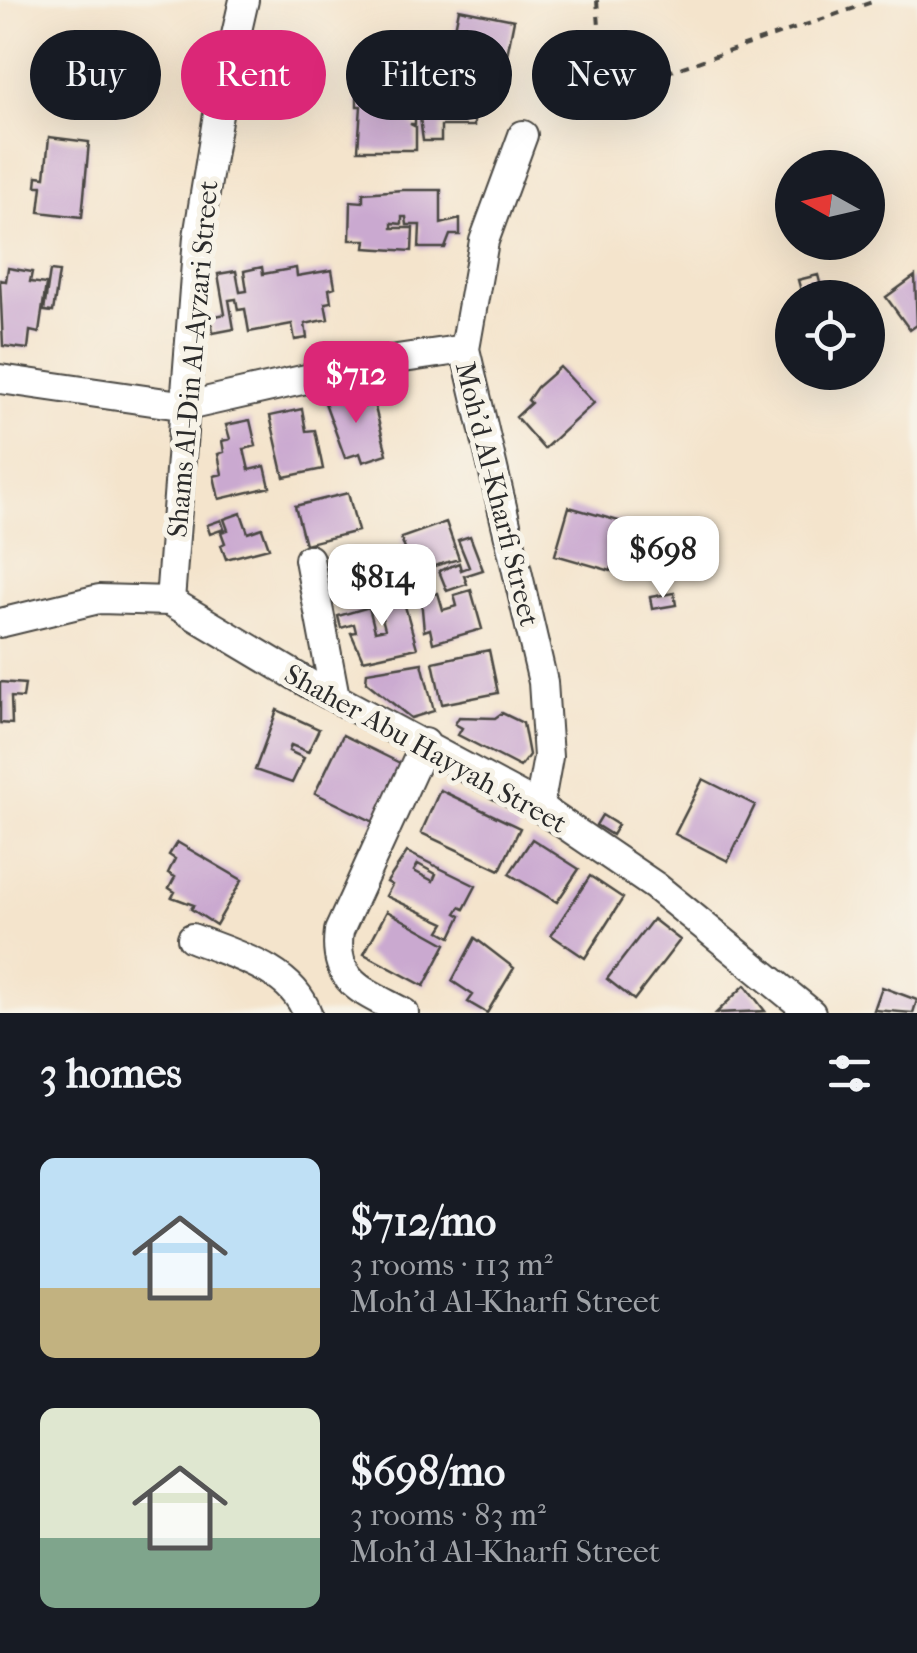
<!DOCTYPE html>
<meta charset="utf-8">
<style>
:root{--surface:#171b24;--page:#242831;--text:#f1f3f6;--muted:#9ea1a6;--accent:#db2777}
body{margin:0;font-family:"IM FELL French Canon",serif;background:var(--page);color:var(--text);height:100vh;display:flex;flex-direction:column;font-size:38px;white-space:nowrap}
*{box-sizing:border-box;margin:0}
p{font-size:32px;color:var(--muted)}
.icon{flex:none;width:55px;height:55px;fill:none;stroke:currentColor;stroke-width:2;stroke-linecap:round;stroke-linejoin:round}
.map{position:relative;height:1013px;overflow:hidden}
.panel{display:flex;flex-direction:column;background:var(--surface);flex:1}
.panel>*{flex:none}
.guide{position:absolute;left:30px;top:30px;width:858px;height:90px;display:flex;gap:20px}
.needle{width:65px;rotate:278deg}
.fabs{position:absolute;left:775px;top:150px;display:grid;gap:20px}
.fabs a{display:grid;place-items:center;width:110px;height:110px;border-radius:50%;background:var(--surface);box-shadow:0 10px 40px #0002;font-size:50px}
.price{position:absolute;translate:-50% -85px;padding:0 22px;border-radius:20px;background:#fff;color:#222;font-size:32px;line-height:65px;filter:drop-shadow(0 2px 5px #0008)}
.price::after{content:'';position:absolute;left:50%;top:60px;width:30px;height:22px;margin-left:-15px;background:inherit;clip-path:polygon(0 0,100% 0,50% 100%)}
.price.active{background:var(--accent);color:#fff}
ul{padding:0;list-style:none}
li{display:flex;align-items:center;gap:30px;height:250px;padding:0 40px}
li span{display:grid;place-items:center;flex:none;width:280px;height:200px;border-radius:15px;color:#555}
li>.icon{margin-inline-start:auto}
span .icon{width:120px;height:120px;fill:#fffc;stroke-width:1}
li b{font-size:42px}
h2{display:flex;justify-content:space-between;align-items:center;height:120px;padding:0 40px;font-size:42px}
.pill{padding:0 35px;border-radius:45px;background:var(--surface);box-shadow:0 10px 40px #0002;font-size:35px;line-height:90px}
.pill.active{background:var(--accent);color:#fff}
.map>svg:first-child{display:block}
</style>
<div class="map">
<svg width="917" height="1013" viewBox="0 0 917 1013">
<rect width="100%" height="100%" fill="#f7f3e8"/>
<filter id="ink" filterUnits="userSpaceOnUse"><feTurbulence type="fractalNoise" baseFrequency=".01" numOctaves="2"/><feDisplacementMap in="SourceGraphic" scale="20" xChannelSelector="R" yChannelSelector="G"/><feConvolveMatrix kernelMatrix="1 2 1 2 8 2 1 2 1" color-interpolation-filters="sRGB"/></filter>
<filter id="wash" filterUnits="userSpaceOnUse"><feTurbulence type="fractalNoise" baseFrequency=".0048" numOctaves="4" result="noise"/><feDisplacementMap in="SourceGraphic" scale="40" xChannelSelector="R" yChannelSelector="G"/><feGaussianBlur stdDeviation="2.25" result="paint"/><feColorMatrix in="noise" values="0 0 0 0 0 0 0 0 0 0 0 0 0 0 0 0 0 1.4 0 .05"/><feComposite in="paint" operator="in"/></filter>
<g filter="url(#wash)">
<rect width="100%" height="100%" fill="#f4e4cc"/>
<g id="blocks">
<path fill="#caa9d0" fill-rule="evenodd" d="M459,9L514,20L503,75L448,63Z
M479,92V113H474V126H441V141H423L417,94Z
M357,94H415V124H410L416,127V150H358L361,106H357Z
M49,137L89,142L82,217L39,212L42,186H36L37,176L45,177Z
M403,190H441V224L460,219V235H450L445,248H419L420,225H407L406,217H402V224L392,223V228H413L412,251L365,248L366,240H350L351,201L363,202V193Z
M262,267L263,274L296,268L297,276L332,270L335,287L329,289L331,302L325,303L328,319L305,324L307,338L295,340L292,324L249,332L245,309L238,310L236,299L229,300L234,329L213,333L211,317L225,314L218,274L236,271L240,292L247,291L244,271Z
M8,268L32,272L30,282L46,284L39,333L30,331L28,349L3,346L0,280L6,281Z
M50,271L59,272L53,312L44,311Z
M818,275L824,298H803L798,280Z
M915,276L917,325L910,330L886,297Z
M560,367L594,403L544,449L516,417L531,403L528,400L537,387Z
M358,390L363,407L374,404L387,454L363,462L360,453L345,458L324,400Z
M302,409L306,431L315,430L323,469L284,477L270,416Z
M250,420L256,446L244,449L249,470L265,466L270,487L219,499L214,476L222,474L218,454L224,452L222,441L230,439L226,425Z
M348,493L358,531L305,544L295,506Z
M569,507L626,523L611,571L555,555Z
M241,513L248,533L262,528L269,548L226,559L221,545L225,543L221,532L228,530L224,519Z
M221,520L224,529L210,534L207,525Z
M446,522L459,559L413,572L401,538Z
M470,536L483,570L464,576L467,584L447,591L439,571L459,563L461,570L469,567L458,540Z
M471,590L482,629L433,643L430,629L424,631L421,598L438,593L443,610L457,606L454,595Z
M674,593L676,605L652,609L650,597Z
M407,595L410,605L405,606L417,648L363,660L351,633L356,632L354,624L341,628L338,616L369,607L375,631L385,629L378,603Z
M489,650L498,693L442,704L433,662Z
M422,663L434,711L411,718L366,682L367,672Z
M0,682L25,684L23,698L11,697L12,724L0,723Z
M277,710L319,729L308,752L291,745L289,751L304,758L292,783L255,770Z
M502,713L523,723L529,755L520,767L458,735L462,728L455,724L459,717L495,718Z
M343,735L408,767L380,825L315,793Z
M703,779L755,805L728,861L675,834Z
M440,790L520,828L500,870L421,833Z
M602,815L618,825L612,835L596,825Z
M532,839L579,869L557,902L509,874Z
M177,842L242,880L216,925L191,909L194,905L172,897L175,892L169,888L175,877L168,873L175,859L169,855Z
M407,852L476,886L464,909L460,907L456,913L461,916L451,937L440,931L445,923L386,896L392,885L387,882ZM418,864L436,874L433,881L414,871Z
M590,876L623,898L585,958L551,935Z
M387,911L446,944L424,986L364,954Z
M653,919L680,940L634,1000L607,979Z
M475,938L514,968L487,1013L468,1002L473,995L452,981Z
M745,985L765,1011L716,1013Z
M882,987L917,1000L913,1013L874,1010Z"/>
</g>
</g>
<g filter="url(#ink)">
<use href="#blocks" fill-opacity="0" stroke="#494743" stroke-width="2.5"/>
<g fill="none" stroke-linecap="round" stroke-linejoin="round">
<g stroke="#494743" stroke-width="32">
<path id="minor" d="M465,349L484,241L523,135
M0,379L187,406L390,360L465,349L543,682L548,757L539,807
M309,559L335,697
M170,601L198,237L218,114L244,0
M0,623L99,599L170,601L311,685L539,807L655,886L811,1013
M192,938C232,954 292,969 307,1013
M404,1013C364,991 332,984 339,931L425,743"/>
</g>
<path stroke="#494743" stroke-width="4" stroke-dasharray="8 8" stroke-linecap="butt" d="M597,0L604,94L878,0"/>
<use href="#minor" stroke="#fff" stroke-width="28"/>
</g>
</g>
<g text-anchor="middle" stroke-width="10" stroke-linejoin="round" paint-order="stroke">
<g font-size="28" fill="#2b2b2b" stroke="#f7f3e8">
<text transform="translate(192 359) rotate(-85)" y="10">Shams Al-Din Al-Ayzari Street</text>
<text transform="translate(498 494) rotate(76)" y="10">Moh'd Al-Kharfi Street</text>
<text transform="translate(426 748) rotate(29)" y="10">Shaher Abu Hayyah Street</text>
</g>
</g>
</svg>
<div class="fabs">
<a><svg class="needle" viewBox="-14 -14 28 28"><path d="M0-13l5 13h-10z" fill="#e53935"/><path d="M0 13l5-13h-10z" fill="#9ea1a6"/></svg></a>
<a><svg class="icon" aria-label="locate" viewBox="0 0 24 24"><circle cx="12" cy="12" r="6"/><path d="M12 2v4M12 18v4M2 12h4M18 12h4"/></svg></a>
</div>
<b class="price active" style="left:356px;top:426px">$712</b>
<b class="price" style="left:663px;top:601px">$698</b>
<b class="price" style="left:382px;top:629px">$814</b>
<div class="guide">
<a class="pill">Buy</a>
<a class="pill active">Rent</a>
<a class="pill">Filters</a>
<a class="pill">New</a>
</div>
</div>
<section class="panel">
<h2>3 homes<svg class="icon" aria-label="filters" viewBox="0 0 24 24"><path d="M4 7h16M4 17h16"/><circle cx="9" cy="7" r="2"/><circle cx="15" cy="17" r="2"/></svg></h2>
<ul>
<li><span style="background:linear-gradient(#bfe0f5 65%,#c2b280 0)"><svg class="icon" aria-label="home" viewBox="0 0 24 24"><path d="M3 11l9-7 9 7M6 9v11h12V9"/></svg></span><div><b>$712/mo</b><p>3 rooms · 113 m²</p><p>Moh'd Al-Kharfi Street</p></div></li>
<li><span style="background:linear-gradient(#dfe7d0 65%,#7fa58c 0)"><svg class="icon" aria-label="home" viewBox="0 0 24 24"><path d="M3 11l9-7 9 7M6 9v11h12V9"/></svg></span><div><b>$698/mo</b><p>3 rooms · 83 m²</p><p>Moh'd Al-Kharfi Street</p></div></li>
</ul>
</section>
